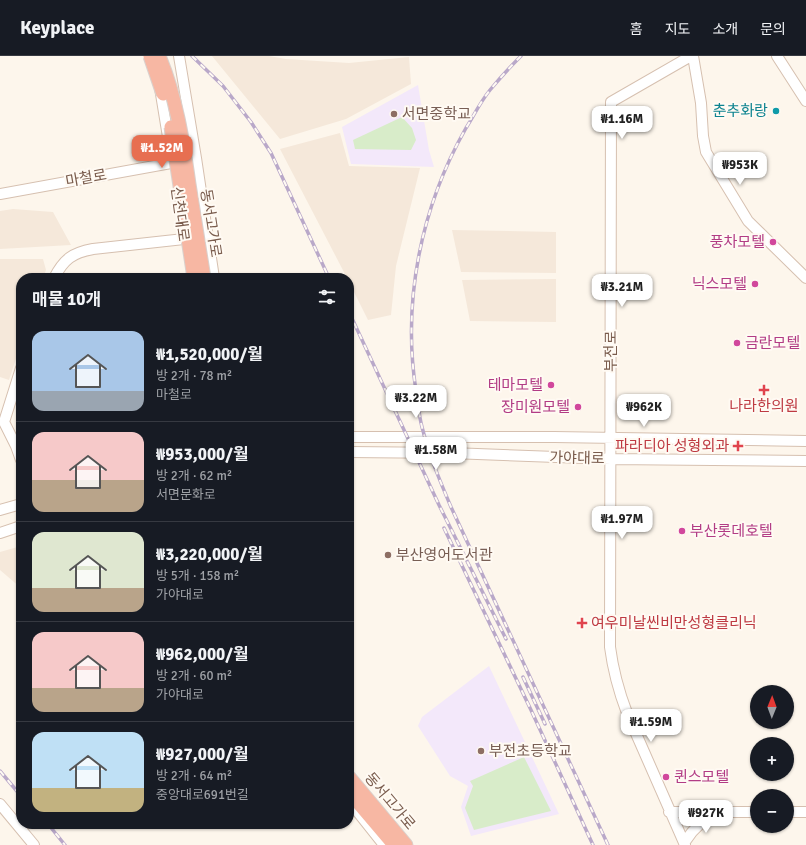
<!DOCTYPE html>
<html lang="ko">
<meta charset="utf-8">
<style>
:root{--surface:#171b24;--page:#242831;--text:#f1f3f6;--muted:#9ea1a6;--line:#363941;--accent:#e76f51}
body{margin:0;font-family:Signika,"Noto Sans KR",sans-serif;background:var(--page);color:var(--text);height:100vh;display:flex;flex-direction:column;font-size:15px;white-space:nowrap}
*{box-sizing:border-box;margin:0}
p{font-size:13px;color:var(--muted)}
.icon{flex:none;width:22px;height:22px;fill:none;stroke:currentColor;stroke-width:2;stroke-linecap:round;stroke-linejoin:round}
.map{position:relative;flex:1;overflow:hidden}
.panel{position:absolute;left:16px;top:217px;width:338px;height:556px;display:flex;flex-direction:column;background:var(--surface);border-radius:16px;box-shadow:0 1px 3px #0004}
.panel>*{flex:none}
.needle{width:26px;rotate:1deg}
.buttons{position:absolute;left:750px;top:629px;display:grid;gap:8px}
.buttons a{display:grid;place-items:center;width:44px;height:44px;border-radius:50%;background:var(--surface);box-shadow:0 1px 3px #0004;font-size:20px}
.price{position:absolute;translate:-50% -34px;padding:0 9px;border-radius:8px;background:#fff;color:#222;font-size:13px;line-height:26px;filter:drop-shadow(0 1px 2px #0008)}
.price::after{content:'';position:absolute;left:50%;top:24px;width:12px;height:9px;margin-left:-6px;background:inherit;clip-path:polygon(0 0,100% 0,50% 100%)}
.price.on{background:var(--accent);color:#fff}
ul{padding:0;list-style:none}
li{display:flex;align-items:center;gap:12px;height:100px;padding:0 16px}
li+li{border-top:1px solid var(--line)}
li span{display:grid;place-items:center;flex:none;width:112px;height:80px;border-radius:12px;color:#555}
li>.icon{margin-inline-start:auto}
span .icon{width:48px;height:48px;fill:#fffc;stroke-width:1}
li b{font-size:17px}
h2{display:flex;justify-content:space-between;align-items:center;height:48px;padding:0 16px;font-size:17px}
header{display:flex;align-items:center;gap:24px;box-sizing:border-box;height:56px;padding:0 20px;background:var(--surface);border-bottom:1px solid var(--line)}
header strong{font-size:19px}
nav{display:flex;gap:22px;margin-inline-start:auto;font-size:14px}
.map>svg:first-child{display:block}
</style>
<header>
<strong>Keyplace</strong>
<nav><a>홈</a><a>지도</a><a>소개</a><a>문의</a></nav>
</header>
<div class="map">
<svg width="806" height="789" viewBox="0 0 806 789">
<rect width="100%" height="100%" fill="#fdf6ec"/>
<path fill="#f5e8da" d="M212,0H269L286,3L349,7L409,1L411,28L346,63L280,83Z
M340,77L349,110L420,112L396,210L391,259L368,264L349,226V222H347L280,93Z
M13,153L53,156L71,189L0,193V155Z
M452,174L556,176V217L461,216Z
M0,203H43L46,214L43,222H21V287L9,324L0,321Z
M556,223V266L470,265L462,224Z
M21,490V532L0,514V496Z"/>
<path fill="#f3e8fa" d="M418,29L429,94L434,111L351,108L342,71Z
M489,610L559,758L471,780L461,751L468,730L450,720L418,670L422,661Z"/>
<path fill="#d8ecc9" d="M402,61L412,72L416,84L411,94L355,93L353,84Z
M524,701L551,755L474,774L465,752L473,730L470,725Z"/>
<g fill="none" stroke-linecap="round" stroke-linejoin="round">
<g stroke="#d6c0b0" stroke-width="12">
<path id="secondary" d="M179,0L196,102L214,222
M693,0L701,47L703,80L706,96L748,165L806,222
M777,0L806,45
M160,32L168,81
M0,138L182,105
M54,222C64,203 72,197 93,193L184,183
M21,312L4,366L16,390L21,404
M349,381H554L806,385
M349,396L451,397L611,403L806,405
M0,454L21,448
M0,477L21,470
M349,745L384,789
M0,748L34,789
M669,756H757
M787,756H806
M684,787L692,776L713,755
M685,789L627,657C619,636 613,614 610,591L611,46L691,0"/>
</g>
<g stroke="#dad1cd" stroke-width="15">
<path id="highway" d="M349,721L406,789
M349,736L394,789"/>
</g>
<use href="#secondary" stroke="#fff" stroke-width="10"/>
<use href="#highway" stroke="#f7b7a3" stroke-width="13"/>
<g stroke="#b9a8c9" stroke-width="3.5">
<path id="rail" d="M192,0L223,30L251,66L271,97L329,222
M521,0C510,11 500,22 490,34C481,45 474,59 466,72C421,151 402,245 416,335C418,347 419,360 422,371C429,399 440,425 451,451L608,789
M349,256L439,449L506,583
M444,472L531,654L593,789
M523,621L545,668
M0,715L21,740
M48,768L65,789"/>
</g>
<use href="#rail" stroke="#fffaf3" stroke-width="2" stroke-dasharray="6" stroke-linecap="butt"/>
<g stroke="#dad1cd" stroke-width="15" stroke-linecap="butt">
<path id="highway-bridge" d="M150,0L163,38
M159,0C176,40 183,85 189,128C194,159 199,191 204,222
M171,71L194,222"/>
</g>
<use href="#highway-bridge" stroke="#f7b7a3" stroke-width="13"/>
</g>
<circle fill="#0f9aa8" stroke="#fffaf3" stroke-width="1.5" cx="776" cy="55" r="4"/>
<g fill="#8d6e63" stroke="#fffaf3" stroke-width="1.5">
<circle cx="394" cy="58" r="4"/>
<circle cx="388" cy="499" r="4"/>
<circle cx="481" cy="695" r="4"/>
</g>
<g fill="#d1479c" stroke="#fffaf3" stroke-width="1.5">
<circle cx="773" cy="186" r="4"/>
<circle cx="755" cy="228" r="4"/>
<circle cx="737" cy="287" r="4"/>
<circle cx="551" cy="329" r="4"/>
<circle cx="578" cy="351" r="4"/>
<circle cx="682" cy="475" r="4"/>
<circle cx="666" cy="721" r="4"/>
</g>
<g fill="#e0444e" stroke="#fffaf3" stroke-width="1.5">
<path d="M762 328h4v4h4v4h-4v4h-4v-4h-4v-4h4z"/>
<path d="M736 384h4v4h4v4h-4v4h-4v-4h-4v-4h4z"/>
<path d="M580 561h4v4h4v4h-4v4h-4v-4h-4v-4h4z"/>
</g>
<g text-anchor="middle" stroke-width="4" stroke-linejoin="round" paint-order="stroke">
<g font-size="15" fill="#0d838f" stroke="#fffaf3" text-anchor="end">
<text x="768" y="60">춘추화랑</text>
</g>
<g font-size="15" fill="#785e54" stroke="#fffaf3" text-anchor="start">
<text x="402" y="63">서면중학교</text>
<text x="396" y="504">부산영어도서관</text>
<text x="489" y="700">부전초등학교</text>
</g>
<g font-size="15" fill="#7a5c4d" stroke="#fffaf3">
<text transform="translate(86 122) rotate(-10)" y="5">마철로</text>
<text transform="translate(180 158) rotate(82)" y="5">신천대로</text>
<text transform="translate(211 167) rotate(81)" y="5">동서고가로</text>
<text transform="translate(611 295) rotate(-90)" y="5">부전로</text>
<text transform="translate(577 402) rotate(1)" y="5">가야대로</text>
<text transform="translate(390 745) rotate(50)" y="5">동서고가로</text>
</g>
<g font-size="15" fill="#b23c85" stroke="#fffaf3" text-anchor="end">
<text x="765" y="191">풍차모텔</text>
<text x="747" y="233">닉스모텔</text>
<text x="745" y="292" text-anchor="start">금란모텔</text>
<text x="543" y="334">테마모텔</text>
<text x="570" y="356">장미원모텔</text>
<text x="690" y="480" text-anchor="start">부산롯데호텔</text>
<text x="674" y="726" text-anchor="start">퀸스모텔</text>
</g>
<g font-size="15" fill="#be3a42" stroke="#fffaf3">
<text x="764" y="355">나라한의원</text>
<text x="729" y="395" text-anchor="end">파라디아 성형외과</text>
<text x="591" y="572" text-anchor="start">여우미날씬비만성형클리닉</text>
</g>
</g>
</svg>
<div class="buttons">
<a><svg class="needle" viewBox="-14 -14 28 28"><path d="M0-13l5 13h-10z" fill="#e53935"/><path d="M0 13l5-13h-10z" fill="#9ea1a6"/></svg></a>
<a>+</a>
<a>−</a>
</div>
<b class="price" style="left:622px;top:84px">₩1.16M</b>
<b class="price on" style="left:162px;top:113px">₩1.52M</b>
<b class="price" style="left:740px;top:130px">₩953K</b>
<b class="price" style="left:622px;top:252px">₩3.21M</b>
<b class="price" style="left:416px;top:363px">₩3.22M</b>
<b class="price" style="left:644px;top:372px">₩962K</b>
<b class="price" style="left:436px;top:415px">₩1.58M</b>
<b class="price" style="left:622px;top:484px">₩1.97M</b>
<b class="price" style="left:651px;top:687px">₩1.59M</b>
<b class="price" style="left:706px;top:778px">₩927K</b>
<section class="panel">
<h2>매물 10개<svg class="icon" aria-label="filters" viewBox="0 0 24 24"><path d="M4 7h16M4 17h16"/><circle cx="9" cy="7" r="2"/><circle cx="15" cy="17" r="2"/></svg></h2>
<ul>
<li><span style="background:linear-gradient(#a9c7e8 75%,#9aa5b1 0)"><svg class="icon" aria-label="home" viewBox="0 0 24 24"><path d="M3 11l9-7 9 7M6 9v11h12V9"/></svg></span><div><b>₩1,520,000/월</b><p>방 2개 · 78 m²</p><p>마철로</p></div></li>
<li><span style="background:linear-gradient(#f6c9c9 60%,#b9a48a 0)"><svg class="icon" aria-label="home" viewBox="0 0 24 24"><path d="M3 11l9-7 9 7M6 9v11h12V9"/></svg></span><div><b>₩953,000/월</b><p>방 2개 · 62 m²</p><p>서면문화로</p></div></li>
<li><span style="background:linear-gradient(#dfe7d0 70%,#b9a48a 0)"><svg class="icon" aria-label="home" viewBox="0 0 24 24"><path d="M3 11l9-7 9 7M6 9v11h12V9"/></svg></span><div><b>₩3,220,000/월</b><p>방 5개 · 158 m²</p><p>가야대로</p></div></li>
<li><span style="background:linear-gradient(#f6c9c9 70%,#b9a48a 0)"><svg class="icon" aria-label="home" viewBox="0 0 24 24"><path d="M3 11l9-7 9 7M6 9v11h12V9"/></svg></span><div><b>₩962,000/월</b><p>방 2개 · 60 m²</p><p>가야대로</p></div></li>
<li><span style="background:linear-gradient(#bfe0f5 70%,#c2b280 0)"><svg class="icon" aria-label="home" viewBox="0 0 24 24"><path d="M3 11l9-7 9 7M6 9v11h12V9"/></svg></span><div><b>₩927,000/월</b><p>방 2개 · 64 m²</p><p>중앙대로691번길</p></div></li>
</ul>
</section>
</div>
